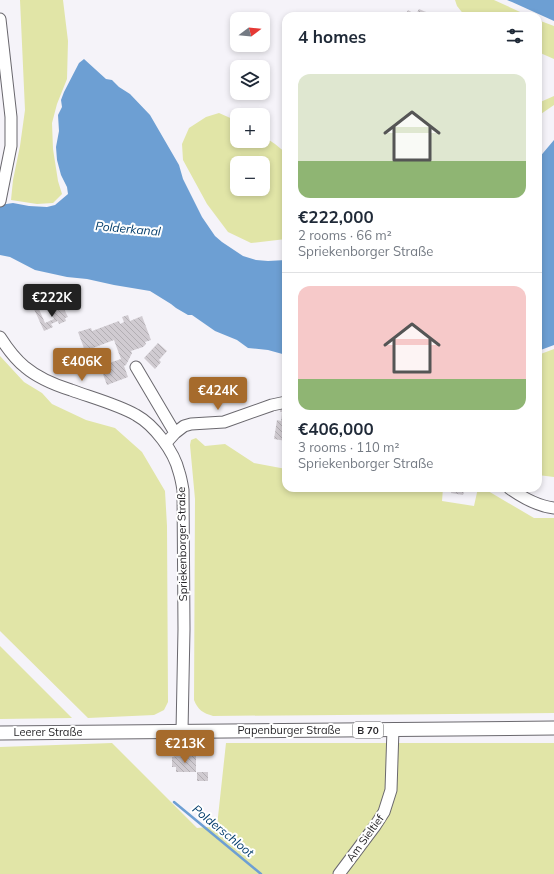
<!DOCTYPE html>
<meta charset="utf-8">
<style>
:root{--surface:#fff;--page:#f2f2f3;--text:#1f2937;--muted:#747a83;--line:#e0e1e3;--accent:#a66b2c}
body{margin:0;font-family:Mulish,sans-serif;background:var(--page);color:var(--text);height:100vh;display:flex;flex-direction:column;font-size:15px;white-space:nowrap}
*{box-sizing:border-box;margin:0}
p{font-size:13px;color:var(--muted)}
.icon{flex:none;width:22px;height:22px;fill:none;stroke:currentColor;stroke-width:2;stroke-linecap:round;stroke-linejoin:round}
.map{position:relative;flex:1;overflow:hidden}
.details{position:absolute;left:282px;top:12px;width:260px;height:480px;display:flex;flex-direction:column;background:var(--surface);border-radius:12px;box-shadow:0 2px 6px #0003}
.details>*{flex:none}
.needle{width:26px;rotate:74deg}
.tools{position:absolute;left:230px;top:12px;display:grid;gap:8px}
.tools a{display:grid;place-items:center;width:40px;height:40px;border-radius:8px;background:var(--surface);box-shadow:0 2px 6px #0003;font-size:20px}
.price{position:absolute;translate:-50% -34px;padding:0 9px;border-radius:4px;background:var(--accent);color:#fff;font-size:13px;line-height:26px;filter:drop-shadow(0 1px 2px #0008)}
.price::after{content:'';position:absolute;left:50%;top:24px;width:12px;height:9px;margin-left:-6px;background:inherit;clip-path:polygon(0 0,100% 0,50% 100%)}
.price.active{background:#222;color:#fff}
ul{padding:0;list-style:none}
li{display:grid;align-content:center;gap:8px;height:212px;padding:0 16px}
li+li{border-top:1px solid var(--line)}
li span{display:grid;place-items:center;height:124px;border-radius:12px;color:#555}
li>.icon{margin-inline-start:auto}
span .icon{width:72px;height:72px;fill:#fffc;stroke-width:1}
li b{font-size:17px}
h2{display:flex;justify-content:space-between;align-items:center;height:48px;padding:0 16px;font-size:17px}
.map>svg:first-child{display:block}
</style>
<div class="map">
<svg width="554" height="874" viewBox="0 0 554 874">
<defs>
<pattern id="building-back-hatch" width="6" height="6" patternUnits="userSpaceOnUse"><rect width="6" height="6" fill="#d0cbd1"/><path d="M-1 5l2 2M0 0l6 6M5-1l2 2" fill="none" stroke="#b2aeb3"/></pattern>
</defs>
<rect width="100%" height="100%" fill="#f5f3f9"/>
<path fill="#e1e5a7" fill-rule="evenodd" d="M20,0H63L68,41L67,79L57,104L52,123L53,149L58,181L62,194L53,203L37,204L11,200L13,180L20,146L25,110Z
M455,0H494L529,16H465L457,6Z
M538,20L554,26V59L538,52Z
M554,96V105L538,116V103Z
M219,113L237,121V141H263V136L275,144L286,153V239L251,243L228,232L207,204L183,160L182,144L189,128L206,117ZM237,163H263V189H237Z
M554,349V477L538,475V355Z
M0,356L24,382L42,393L52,404L86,420L115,428L142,452L165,491L167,526L168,702L164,710L154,715L88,718L0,631Z
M196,438L205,446L225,444L254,463L286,469V488H443L442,501L474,506L478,488H483L534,518H554V713L213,716C203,713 198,710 194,700L195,499L190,445L191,440Z
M0,646L72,718L0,719Z
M112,743L197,828L217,826L226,743H554V874H0V747Z"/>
<path fill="#6d9fd3" d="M507,0H554V21L512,2Z
M84,59L106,79L112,80L119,87L130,94L150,115L179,165L183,179L202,217L215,236L222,242L243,256L256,260L268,261L286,260V355L268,350L248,348L237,340L215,331L192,315H188L176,308L171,304L150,291L114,285L87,279L67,277L35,270L10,257L0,255V205L13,203L29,206L47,207L55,205L68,194L67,187L61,175L57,160L56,147L59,131L58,115L62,107L61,100L64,92L79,63Z
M554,140V345L538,351V159Z"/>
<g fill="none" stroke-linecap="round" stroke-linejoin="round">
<path stroke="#6d9fd3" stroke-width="2.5" d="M174,802L261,874"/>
</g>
<path fill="url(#building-back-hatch)" d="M419,9L435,16H415Z
M408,10L413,13L412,16H405Z
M38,307L45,323L54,319L51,312L63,307L68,317L65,318L66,321L59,324L58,321L51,324L53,327L44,331L34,309Z
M128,315L130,321L142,316L151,340L145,342L146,344L143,347L131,351L132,353L126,365L124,366L128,377L107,385L100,366L121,359L114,340L85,351L78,332L91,328L92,331L119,321L120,324L124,322L122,317Z
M158,343L167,351L159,360L161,362L155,369L144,358Z
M281,405L286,406V441L274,439L277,420L281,421L282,412H280Z
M452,488H465L463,495L451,493Z
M184,755H196V772H176V767H172V757L177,756L184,757Z
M197,772H208V781H197Z"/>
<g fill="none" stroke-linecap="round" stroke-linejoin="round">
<g stroke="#6a686e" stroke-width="13">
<path id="minor" d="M0,19L11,117V146L0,201
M0,337C7,348 15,359 25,367C38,378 55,385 71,390C90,397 119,405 136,415C154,425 174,451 179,472C181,478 182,484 183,490L184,629L182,731
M136,367L175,433
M166,443L175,433L184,426L191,424L224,422L272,405L286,402
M509,488C523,498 537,506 554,508
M339,874L375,826L384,812L391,790L393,729"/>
</g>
<g stroke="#6a686e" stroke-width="15">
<path id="major" d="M0,733L554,728"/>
</g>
<use href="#minor" stroke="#fff" stroke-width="11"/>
<use href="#major" stroke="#fff" stroke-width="13"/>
</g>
<g text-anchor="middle" stroke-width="4" stroke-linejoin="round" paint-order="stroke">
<rect fill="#fff" stroke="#676668" stroke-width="1" x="353" y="722" width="30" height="16" rx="3"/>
<g font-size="10" font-weight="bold" fill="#262528">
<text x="368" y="734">B 70</text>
</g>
<g font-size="11" fill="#262528" stroke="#fff">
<text transform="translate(182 544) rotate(-91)" y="4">Spriekenborger Straße</text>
<text x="289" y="734">Papenburger Straße</text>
<text x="48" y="736">Leerer Straße</text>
<text transform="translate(365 838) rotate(-54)" y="4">Am Sieltief</text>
</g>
<g font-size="12" font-style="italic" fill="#033d6c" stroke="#fff">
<text transform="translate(128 229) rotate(5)" y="4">Polderkanal</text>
<text transform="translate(223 831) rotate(39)" y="4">Polderschloot</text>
</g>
</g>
</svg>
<div class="tools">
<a><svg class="needle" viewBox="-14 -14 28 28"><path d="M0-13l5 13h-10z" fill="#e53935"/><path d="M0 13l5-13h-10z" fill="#747a83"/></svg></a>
<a><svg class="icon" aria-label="layers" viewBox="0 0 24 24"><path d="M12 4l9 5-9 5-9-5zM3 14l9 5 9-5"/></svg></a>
<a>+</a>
<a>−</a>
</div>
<b class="price active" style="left:52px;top:318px">€222K</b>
<b class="price" style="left:82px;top:382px">€406K</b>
<b class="price" style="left:218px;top:411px">€424K</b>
<b class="price" style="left:185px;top:764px">€213K</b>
<section class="details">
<h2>4 homes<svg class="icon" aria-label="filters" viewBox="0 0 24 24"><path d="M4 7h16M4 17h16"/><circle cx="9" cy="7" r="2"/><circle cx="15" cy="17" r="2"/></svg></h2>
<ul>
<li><span style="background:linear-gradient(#dfe7d0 70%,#8fb573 0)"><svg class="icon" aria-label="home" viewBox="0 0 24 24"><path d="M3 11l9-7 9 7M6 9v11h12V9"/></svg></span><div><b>€222,000</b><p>2 rooms · 66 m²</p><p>Spriekenborger Straße</p></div></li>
<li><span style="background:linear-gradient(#f6c9c9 75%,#8fb573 0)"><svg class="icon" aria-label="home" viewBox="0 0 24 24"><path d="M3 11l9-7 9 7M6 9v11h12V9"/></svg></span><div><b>€406,000</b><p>3 rooms · 110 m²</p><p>Spriekenborger Straße</p></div></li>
</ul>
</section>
</div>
